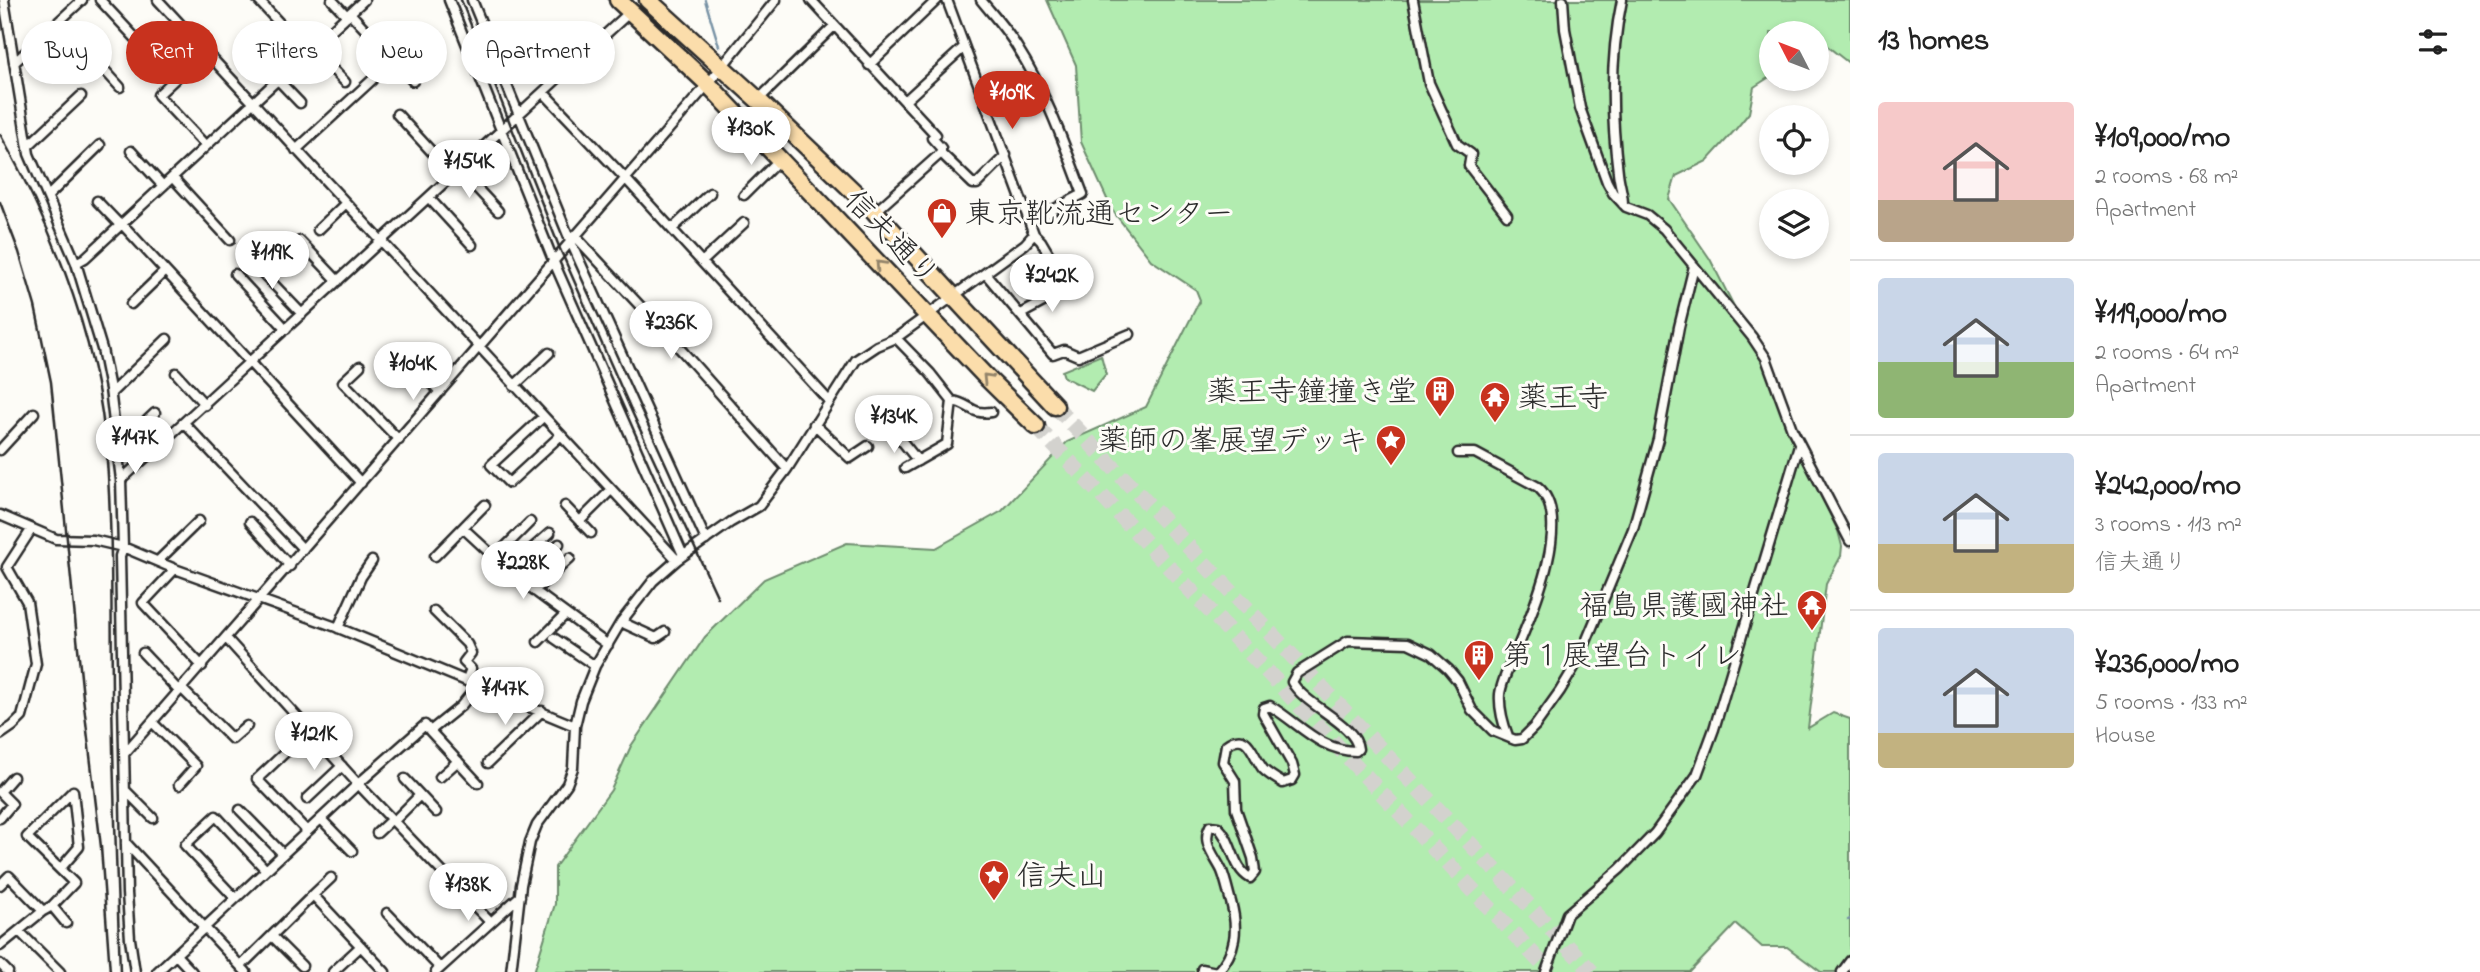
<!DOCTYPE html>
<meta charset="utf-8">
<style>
:root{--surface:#fff;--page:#f6f6f6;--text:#222;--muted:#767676;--line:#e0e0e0;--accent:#c8321e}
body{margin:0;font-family:"Indie Flower","Klee One",sans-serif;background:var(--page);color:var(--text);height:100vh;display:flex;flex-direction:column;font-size:26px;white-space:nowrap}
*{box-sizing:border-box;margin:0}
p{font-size:23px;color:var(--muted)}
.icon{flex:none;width:38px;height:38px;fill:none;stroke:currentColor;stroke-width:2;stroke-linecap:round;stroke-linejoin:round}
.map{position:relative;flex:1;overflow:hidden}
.panel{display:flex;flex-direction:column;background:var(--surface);width:630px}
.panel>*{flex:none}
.top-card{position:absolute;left:21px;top:21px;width:665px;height:63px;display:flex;gap:14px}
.needle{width:46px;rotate:312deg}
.buttons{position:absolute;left:1759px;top:21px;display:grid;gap:14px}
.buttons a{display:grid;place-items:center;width:70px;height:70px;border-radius:50%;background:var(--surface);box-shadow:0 4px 10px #0003;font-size:35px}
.price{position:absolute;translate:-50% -60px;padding:0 16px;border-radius:24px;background:#fff;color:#222;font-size:23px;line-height:46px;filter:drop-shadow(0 2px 4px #0008)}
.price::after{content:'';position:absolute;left:50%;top:42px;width:21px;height:16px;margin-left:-10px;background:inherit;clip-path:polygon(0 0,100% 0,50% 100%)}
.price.current{background:var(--accent);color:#fff}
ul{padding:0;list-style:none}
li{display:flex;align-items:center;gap:21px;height:175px;padding:0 28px}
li+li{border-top:2px solid var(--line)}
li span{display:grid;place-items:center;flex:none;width:196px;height:140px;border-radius:7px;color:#555}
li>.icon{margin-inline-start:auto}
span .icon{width:84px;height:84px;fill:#fffc;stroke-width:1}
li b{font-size:30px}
h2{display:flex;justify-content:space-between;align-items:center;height:84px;padding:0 28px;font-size:30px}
.chip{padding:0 24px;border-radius:32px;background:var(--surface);box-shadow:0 4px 10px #0003;font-size:24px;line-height:63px}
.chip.current{background:var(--accent);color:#fff}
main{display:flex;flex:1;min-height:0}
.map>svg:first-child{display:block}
</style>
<main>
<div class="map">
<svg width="1850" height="972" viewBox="0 0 1850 972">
<rect width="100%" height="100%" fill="#fdfcf7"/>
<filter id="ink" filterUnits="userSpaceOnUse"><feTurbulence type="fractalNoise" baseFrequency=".0143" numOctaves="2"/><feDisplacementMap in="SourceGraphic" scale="14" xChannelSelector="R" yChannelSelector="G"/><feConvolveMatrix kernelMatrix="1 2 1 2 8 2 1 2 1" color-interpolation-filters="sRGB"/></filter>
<g filter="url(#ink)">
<path fill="#b2ecb0" stroke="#6e8c6e" stroke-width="2" d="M1047,0H1850V64L1827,46L1817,51L1816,33H1771V76L1754,87L1749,113L1736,129L1707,161L1676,176L1669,199L1710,259L1769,375L1789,431L1838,531L1842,546L1841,556L1826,584L1808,728L1833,713L1850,719V961L1842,972H1821L1787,947H1762L1736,924L1690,972H534L555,904V867L611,790L631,746L705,637L764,579L847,543L936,548L1002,511L1067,442L1146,407L1200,300L1196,290L1151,260L1112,210L1081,142L1076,65Z
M1101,355L1106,374L1092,391L1064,377L1062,371Z"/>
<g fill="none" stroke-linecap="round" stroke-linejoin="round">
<path stroke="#7892a5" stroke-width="2.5" d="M705,0L719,46
M1848,920L1850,919"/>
<path stroke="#d3d2ce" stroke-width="16" stroke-dasharray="16 8" stroke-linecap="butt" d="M1055,406L1592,972
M1036,426L1550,972"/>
<g stroke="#2b2b2b" stroke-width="13">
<path id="street" d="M4,0L29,154L76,263L102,349L110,389L121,480L123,547L120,556L127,893L130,939L135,972
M100,0L141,44
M158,0L677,560
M258,0L307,53
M332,0L347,16
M449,0L553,260L683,555
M472,0L570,240L706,540
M811,0L936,135L932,138L941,148V153L973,184H977L1006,155
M947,0L1034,234L1041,241L1058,270
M981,0C993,15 1007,30 1017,47C1046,92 1064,144 1083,194L1030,222
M1413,0L1429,83L1457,144L1471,154L1469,166L1507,215
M1563,0L1565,29L1580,108L1607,182L1613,193L1626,207L1647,215L1664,229L1752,337L1766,358L1792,429L1850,541
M1622,0C1610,56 1611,116 1618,172C1619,183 1623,193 1623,204
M350,13L413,81
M60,21L120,87
M312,48L345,82
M205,51L158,95L206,146
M14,63L82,0
M869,65L937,0
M63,75L87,51
M278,80L300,103
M544,93L625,178L829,401
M758,100L834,26
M905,101L964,47
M397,114L454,176
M28,146L81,96
M296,150L372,80
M131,151L163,186
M460,170L498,211
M173,178L230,240
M744,195L779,160
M48,196L100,145
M429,198L472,245
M97,201L120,225
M875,212L941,153
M122,224L361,483
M672,229L710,193
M318,230L346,203
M574,235L683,352L787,469
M300,241L338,281
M702,262L744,223
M76,263L85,258L364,0
M258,268L302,314
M985,273L1053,354L1064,350L1078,356L1130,334
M235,274L286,329
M131,304L165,271
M1021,314L1069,288
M896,338L930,373L952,401L947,444L905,468
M402,360L410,367H416L440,392
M360,366L343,382L399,440
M176,373L205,405
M514,386L549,353
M111,393L167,339
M952,401C970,403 970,415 991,412
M543,417L491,465L509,483L560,436
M185,424L303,549
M814,424L850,458L868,446
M893,430L918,461
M117,449L155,413
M0,450L34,413
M1458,453H1475L1538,487C1574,518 1532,613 1517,649C1511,663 1502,679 1500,694C1499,708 1503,723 1508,736
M121,480L631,11
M565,506L591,533
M0,515L56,539L93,540L123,547L175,569L336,627L575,726
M580,521L611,490
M250,522L290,566
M463,528L517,578L608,645
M435,556L485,505
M494,558L530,522
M158,561L199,521
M175,569L143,603L202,666
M508,570L550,533
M521,581L559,544
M534,591L570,558
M434,611L467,644L471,653L464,662L471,669L466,681
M621,622L656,638L665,632
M338,628L361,577L372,561
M226,638L358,784L490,922
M554,638L595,666
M538,642L566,614
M143,653L179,691
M181,688L232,739L247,726
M152,722L196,766L179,785
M430,731L478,783
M0,735L13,726L22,717L36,664L27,602L7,567L31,530
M124,754L708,84L776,0
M488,763L542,711
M440,777L458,761
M405,779L436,812
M125,790L153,818
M0,792L12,804L0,818
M0,792L13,777
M307,799L342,766
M240,810L283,854
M321,819L352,851
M394,821L420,795
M307,831L257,779L309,730
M377,833L392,819
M126,843L246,972
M60,869L79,847L73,791
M0,885L9,876L43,911L52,906L74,883L27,837L73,791
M313,895L331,878
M235,898L185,845L216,816L266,870
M52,906L66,923
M387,913L440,968
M19,931L60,972
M272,936L302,966
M0,946L43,911
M176,955L192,972
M0,964L8,972
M241,966L313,895L385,972
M1202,969L1217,972C1237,951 1238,928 1231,902C1228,892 1226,881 1222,871C1215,856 1201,843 1210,826L1218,827C1233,841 1232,868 1250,878L1255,872L1253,858L1236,809L1235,781L1223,762L1226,745C1249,728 1252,755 1263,769C1269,775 1276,779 1283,783L1292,780L1295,775L1292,764L1263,713L1264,708L1270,706C1299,723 1320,751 1356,751L1358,749C1356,724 1305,706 1292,682L1297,673L1348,641L1408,643L1431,654L1448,669L1458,681L1472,710L1493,731L1515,740L1522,739L1535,726L1560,691L1578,661L1633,529L1658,439L1679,327L1694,266
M157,972L358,784L425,725L430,731L461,706L477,686
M333,972L361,946
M436,972L520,896
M511,972L521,885L530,842L537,825L567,784L573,768L575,726L581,701L595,666L621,622L653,581L677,560L731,522L759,506L787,469L856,360L877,346L896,338L1025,244L1034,234
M1546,972L1567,914L1620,869L1655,833L1697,775L1714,729L1799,445
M1842,972L1850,961"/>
</g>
<g stroke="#2b2b2b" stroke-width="21">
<path id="highway" d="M618,0L708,84L988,379L1036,426
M648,0L758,100L875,212L1055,406"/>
</g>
<use href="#street" stroke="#fdfcf7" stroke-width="8"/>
<use href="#highway" stroke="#fbddab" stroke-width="16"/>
<path stroke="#2b2b2b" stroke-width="2.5" d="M461,0L560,249L632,412L718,598
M0,134C52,227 94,329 105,437C113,522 111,606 112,691C113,785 117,878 120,972
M0,202L19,252L35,306L51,382L83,697L101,847L110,972"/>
</g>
<defs><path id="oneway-chevron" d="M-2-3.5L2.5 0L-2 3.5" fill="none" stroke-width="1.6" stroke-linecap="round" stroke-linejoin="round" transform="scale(1.75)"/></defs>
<g stroke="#93846b">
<use href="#oneway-chevron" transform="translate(880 265) rotate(-133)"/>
<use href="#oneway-chevron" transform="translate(987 378) rotate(-134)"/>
</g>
</g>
<defs>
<g id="shop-pin" transform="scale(1.575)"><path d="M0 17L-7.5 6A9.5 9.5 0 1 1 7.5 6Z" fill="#c8321e" stroke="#fdfcf7"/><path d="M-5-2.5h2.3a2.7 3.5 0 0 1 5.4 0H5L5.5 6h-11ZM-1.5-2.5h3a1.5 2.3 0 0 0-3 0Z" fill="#fff"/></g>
<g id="building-pin" transform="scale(1.575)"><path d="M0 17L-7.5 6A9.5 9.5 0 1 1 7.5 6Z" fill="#c8321e" stroke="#fdfcf7"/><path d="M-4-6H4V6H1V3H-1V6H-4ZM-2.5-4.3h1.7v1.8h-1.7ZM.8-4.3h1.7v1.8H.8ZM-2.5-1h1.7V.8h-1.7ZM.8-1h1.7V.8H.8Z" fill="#fff"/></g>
<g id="temple-pin" transform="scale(1.575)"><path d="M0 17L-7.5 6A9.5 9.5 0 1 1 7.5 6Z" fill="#c8321e" stroke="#fdfcf7"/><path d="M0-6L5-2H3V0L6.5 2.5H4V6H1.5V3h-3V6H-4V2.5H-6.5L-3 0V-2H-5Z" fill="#fff"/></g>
<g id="sight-pin" transform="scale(1.575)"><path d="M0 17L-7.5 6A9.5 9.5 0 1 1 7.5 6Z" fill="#c8321e" stroke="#fdfcf7"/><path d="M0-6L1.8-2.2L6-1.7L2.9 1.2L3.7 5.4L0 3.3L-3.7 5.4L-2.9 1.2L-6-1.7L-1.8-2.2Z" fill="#fff"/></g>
</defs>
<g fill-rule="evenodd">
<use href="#shop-pin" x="942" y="213"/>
<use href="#building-pin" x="1440" y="391"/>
<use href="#temple-pin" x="1495" y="397"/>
<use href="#sight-pin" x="1391" y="440"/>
<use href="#temple-pin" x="1812" y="605"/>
<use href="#building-pin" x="1479" y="655"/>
<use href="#sight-pin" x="994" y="875"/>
</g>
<g text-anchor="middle" stroke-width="6" stroke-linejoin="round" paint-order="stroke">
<g font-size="30" fill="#2b2b2b" stroke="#fdfcf7" text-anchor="start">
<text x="965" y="223">東京靴流通センター</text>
<text x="1417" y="401" text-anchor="end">薬王寺鐘撞き堂</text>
<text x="1518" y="407">薬王寺</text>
<text x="1368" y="450" text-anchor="end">薬師の峯展望デッキ</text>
<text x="1789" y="615" text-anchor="end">福島県護國神社</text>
<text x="1502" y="665">第１展望台トイレ</text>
<text x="1017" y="885">信夫山</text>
</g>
<g font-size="30" fill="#2b2b2b" stroke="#fdfcf7">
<text transform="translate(892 237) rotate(46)" y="10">信夫通り</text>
</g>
</g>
</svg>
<div class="buttons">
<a><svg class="needle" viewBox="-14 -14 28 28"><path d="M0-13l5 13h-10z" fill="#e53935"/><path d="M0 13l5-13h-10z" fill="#767676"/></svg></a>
<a><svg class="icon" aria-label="locate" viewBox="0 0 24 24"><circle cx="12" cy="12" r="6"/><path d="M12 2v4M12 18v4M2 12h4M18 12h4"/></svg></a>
<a><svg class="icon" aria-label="layers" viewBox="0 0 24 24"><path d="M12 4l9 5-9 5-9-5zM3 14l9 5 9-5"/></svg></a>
</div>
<b class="price current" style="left:1012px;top:131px">¥109K</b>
<b class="price" style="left:751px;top:167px">¥130K</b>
<b class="price" style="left:469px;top:200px">¥154K</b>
<b class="price" style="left:272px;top:291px">¥119K</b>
<b class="price" style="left:1052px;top:314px">¥242K</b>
<b class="price" style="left:671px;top:361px">¥236K</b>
<b class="price" style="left:413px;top:402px">¥104K</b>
<b class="price" style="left:894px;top:455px">¥134K</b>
<b class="price" style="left:135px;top:476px">¥147K</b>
<b class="price" style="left:523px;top:601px">¥228K</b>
<b class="price" style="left:505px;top:727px">¥147K</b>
<b class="price" style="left:314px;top:772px">¥121K</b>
<b class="price" style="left:468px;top:923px">¥138K</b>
<div class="top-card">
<a class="chip">Buy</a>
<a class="chip current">Rent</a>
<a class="chip">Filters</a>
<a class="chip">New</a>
<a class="chip">Apartment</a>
</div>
</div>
<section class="panel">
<h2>13 homes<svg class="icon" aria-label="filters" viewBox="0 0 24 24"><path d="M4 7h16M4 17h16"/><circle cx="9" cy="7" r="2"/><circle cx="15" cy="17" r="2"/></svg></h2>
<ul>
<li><span style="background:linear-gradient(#f6c9c9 70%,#b9a48a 0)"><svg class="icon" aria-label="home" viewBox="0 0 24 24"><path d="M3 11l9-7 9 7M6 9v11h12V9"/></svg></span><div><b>¥109,000/mo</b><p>2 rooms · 68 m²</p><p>Apartment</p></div></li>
<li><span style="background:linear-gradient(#c9d6e8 60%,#8fb573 0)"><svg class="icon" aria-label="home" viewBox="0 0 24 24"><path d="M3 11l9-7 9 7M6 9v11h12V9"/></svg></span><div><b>¥119,000/mo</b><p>2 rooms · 64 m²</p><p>Apartment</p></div></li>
<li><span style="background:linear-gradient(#c9d6e8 65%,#c2b280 0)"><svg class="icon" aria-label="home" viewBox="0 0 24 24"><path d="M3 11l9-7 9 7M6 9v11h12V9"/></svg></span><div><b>¥242,000/mo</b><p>3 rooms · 113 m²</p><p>信夫通り</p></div></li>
<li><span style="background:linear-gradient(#c9d6e8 75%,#c2b280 0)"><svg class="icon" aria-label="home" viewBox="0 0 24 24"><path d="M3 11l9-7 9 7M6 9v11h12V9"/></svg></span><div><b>¥236,000/mo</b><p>5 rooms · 133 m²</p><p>House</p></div></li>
</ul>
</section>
</main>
